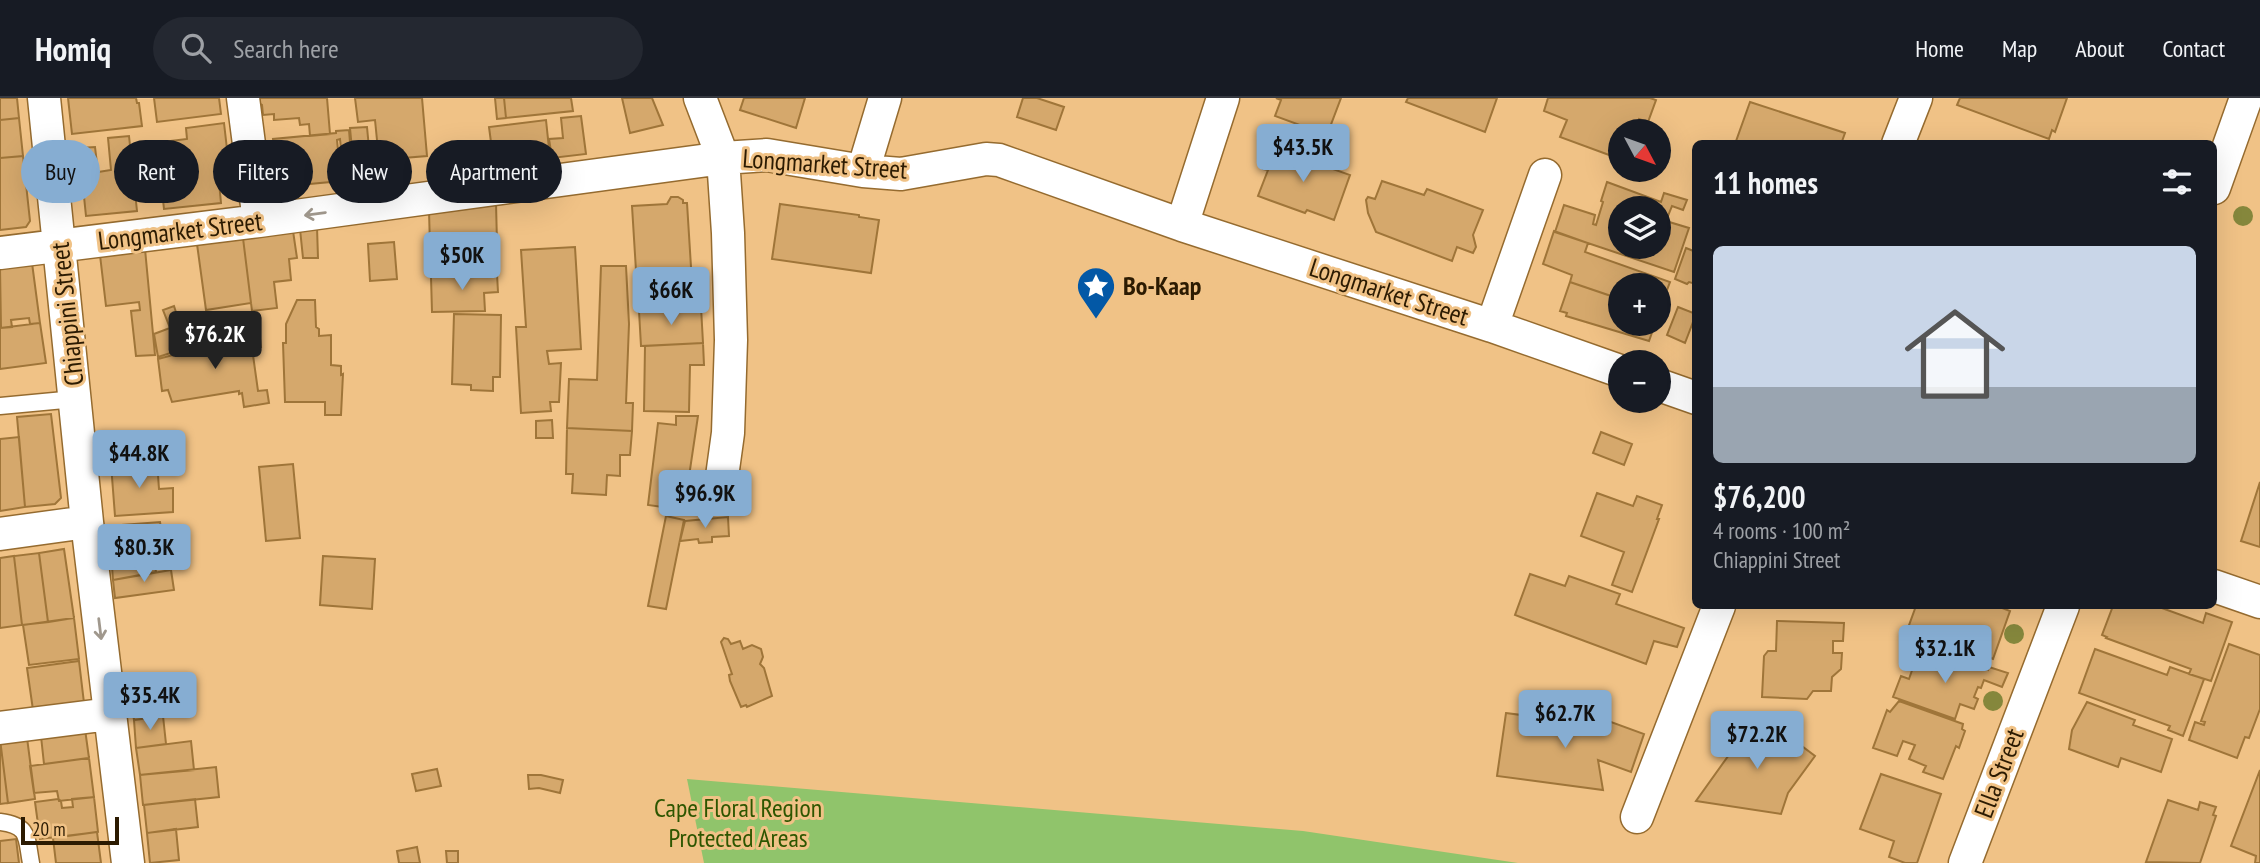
<!DOCTYPE html>
<meta charset="utf-8">
<style>
:root{--surface:#171b24;--page:#242831;--text:#f1f3f6;--muted:#9ea1a6;--line:#363941;--accent:#86add2}
body{margin:0;font-family:"PT Sans Narrow",sans-serif;background:var(--page);color:var(--text);height:100vh;display:flex;flex-direction:column;font-size:26px;white-space:nowrap}
*{box-sizing:border-box;margin:0}
p{font-size:23px;color:var(--muted)}
.icon{flex:none;width:38px;height:38px;fill:none;stroke:currentColor;stroke-width:2;stroke-linecap:round;stroke-linejoin:round}
.map{position:relative;flex:1;overflow:hidden}
.sheet{position:absolute;left:1692px;top:42px;width:525px;height:469px;display:flex;flex-direction:column;background:var(--surface);border-radius:10px;box-shadow:0 7px 28px #0002}
.sheet>*{flex:none}
.hud{position:absolute;left:21px;top:42px;width:665px;height:63px;display:flex;gap:14px}
.needle{width:46px;rotate:131deg}
.buttons{position:absolute;left:1608px;top:21px;display:grid;gap:14px}
.buttons a{display:grid;place-items:center;width:63px;height:63px;border-radius:50%;background:var(--surface);box-shadow:0 7px 28px #0002;font-size:35px}
.scale{position:absolute;left:21px;bottom:18px;width:98px;box-sizing:border-box;padding-left:7px;border:4px solid #2c1b02;border-top:0;font-size:19px;line-height:24px;white-space:nowrap;color:#2c1b02;-webkit-text-stroke:5px #f0c286;paint-order:stroke}
.price{position:absolute;translate:-50% -60px;padding:0 16px;border-radius:7px;background:var(--accent);color:#111;font-size:23px;line-height:46px;filter:drop-shadow(0 2px 4px #0008)}
.price::after{content:'';position:absolute;left:50%;top:42px;width:21px;height:16px;margin-left:-10px;background:inherit;clip-path:polygon(0 0,100% 0,50% 100%)}
.price.on{background:#222;color:#fff}
ul{padding:0;list-style:none}
li{display:grid;align-content:center;gap:14px;height:371px;padding:0 21px}
li span{display:grid;place-items:center;height:217px;border-radius:10px;color:#555}
li>.icon{margin-inline-start:auto}
span .icon{width:126px;height:126px;fill:#fffc;stroke-width:1}
li b{font-size:30px}
h2{display:flex;justify-content:space-between;align-items:center;height:84px;padding:0 21px;font-size:30px}
.pill{padding:0 24px;border-radius:32px;background:var(--surface);box-shadow:0 7px 28px #0002;font-size:24px;line-height:63px}
.pill.on{background:var(--accent);color:#111}
header{display:flex;align-items:center;gap:42px;box-sizing:border-box;height:98px;padding:0 35px;background:var(--surface);border-bottom:2px solid var(--line)}
header strong{font-size:33px}
nav{display:flex;gap:38px;margin-inline-start:auto;font-size:24px}
.search{width:490px;height:63px;background:var(--page);display:flex;align-items:center;gap:18px;box-sizing:border-box;padding:0 24px;border-radius:38px;color:var(--muted);font-size:26px}
.map>svg:first-child{display:block}
</style>
<header>
<strong>Homiq</strong>
<div class="search"><svg class="icon" aria-label="search" viewBox="0 0 24 24"><circle cx="10" cy="10" r="6"/><path d="M15 15l6 6"/></svg>Search here</div>
<nav><a>Home</a><a>Map</a><a>About</a><a>Contact</a></nav>
</header>
<div class="map">
<svg width="2260" height="765" viewBox="0 0 2260 765">
<rect width="100%" height="100%" fill="#f0c286"/>
<path fill="#90c46b" d="M687,681L1303,733L1518,765H704Z"/>
<path fill="#d5a86c" stroke="#9f7539" stroke-width="2" fill-rule="evenodd" d="M0,0H17L19,20L0,22Z
M68,0H136L137,5H139L142,28L72,36Z
M154,0H219L221,16L157,24Z
M256,0H327L330,36L310,38L309,26L300,27L299,20L274,22V16L263,17L262,7L256,4Z
M355,0H422L427,58L379,62L375,22L358,24Z
M495,0H504L506,20L497,21Z
M504,0H571L573,13L506,20Z
M622,0H652L663,27L630,35Z
M744,0H805L796,30L740,12Z
M1023,0H1037L1064,9L1056,32L1017,19Z
M1276,0H1341L1327,37L1275,18L1281,2Z
M1408,0H1497L1485,34L1406,4Z
M1548,0H1650L1656,2L1648,24L1639,21L1635,33H1620V61L1560,39L1567,22L1544,13Z
M1960,0H2067L2055,34L2052,32L2049,41L1957,7Z
M1750,4L1845,35L1841,46H1735Z
M581,18L586,56L552,60L549,41L563,40L561,20Z
M19,20L23,58L0,60V22Z
M546,22L550,60L494,67L489,29Z
M224,25L231,86L227,87L225,72L218,73L221,105L164,111L157,47L163,46V44L187,41L186,30Z
M367,29L372,82L355,84L350,30Z
M349,32L352,69L343,70L340,41L337,42L341,83L278,89L273,41L336,35V33Z
M129,38L137,113L86,118L79,50L95,49L98,74L111,72L108,40Z
M1271,49L1350,77L1334,122L1307,112L1305,115L1258,98L1268,72L1263,71Z
M23,58L30,123L26,129L0,132V60Z
M1382,83L1424,97L1427,91L1483,112L1473,137L1476,149L1473,155L1457,149L1452,163L1376,134L1368,115L1366,102L1368,99L1375,101Z
M1607,84L1661,104L1664,95L1687,102L1683,112L1672,108L1666,123L1689,130L1674,174L1555,134L1564,107L1595,117L1593,126L1596,127L1603,104L1601,103ZM1620,110H1659V149H1620Z
M671,99H678L683,102V105H687L692,185L689,186L690,196L669,198L668,187L637,189L632,108L667,106Z
M496,105L497,145L430,148L429,113Z
M780,106L859,117V119L879,122L871,175L772,161Z
M317,129L318,160H303L300,131Z
M293,133L297,160L289,161L291,182L274,184L277,210L252,213L243,140Z
M1554,133L1588,145L1585,154L1670,184L1659,213V187H1620V201L1570,184L1572,177L1543,166Z
M243,140L251,205L206,212L197,146Z
M394,144L397,181L370,183L368,146Z
M483,146V149H496L497,176L431,179L430,148Z
M575,149L581,251L547,253L549,266L561,265L559,304H550L551,313L521,315L516,229H526L521,152Z
M1686,150L1696,154V186L1689,184L1687,186L1675,181Z
M145,151L155,257L136,258L131,213L140,212L139,204L106,208L100,157Z
M32,165L40,225L30,226L29,220L11,222L12,229L1,230L0,170Z
M601,168H626L629,226L626,305H633L632,333L567,330L569,281L597,282Z
M497,176L498,194L484,195L485,213L432,214L431,179Z
M1570,184L1620,201V226H1655L1649,243L1566,218L1567,215L1560,213Z
M297,202H315L316,229L319,231V238L331,237V267L341,268V277L343,276L341,317H325V304H285L283,245H286V226Z
M174,208L180,227L207,219L209,224L229,218L234,235L158,259L154,236L170,230L163,212Z
M701,209L703,245L641,248L639,213Z
M1678,209L1696,216L1685,245L1667,237Z
M454,216L501,217L500,279H493V293L471,292V287L452,286Z
M40,225L46,265L0,271V230Z
M259,232L261,249L252,250L258,293L267,292L269,305L244,309L242,295L239,296V293L172,304L168,292L162,293L158,261L195,251V255L203,254L202,249L217,244L218,252L227,251L225,240Z
M703,245L704,267H690L689,314L644,313L645,248Z
M51,316L61,400L55,406L25,409L17,319Z
M676,318H698L684,412L648,407L658,325L676,327Z
M552,322L553,340H536V323Z
M567,330L632,333L630,357H620V378L607,377L606,397L572,395L573,376H566Z
M1601,334L1632,346L1624,367L1593,355Z
M19,339L25,409L0,413V341Z
M157,363L159,391L173,390V414L115,418L111,366Z
M293,366L300,440L266,443L259,369Z
M2260,384V449L2241,443Z
M1597,395L1633,408L1637,398L1662,407L1657,421H1659L1632,494L1612,487L1624,454L1581,438Z
M666,418L684,422L666,511L648,508Z
M728,419L729,438L712,439V444L699,445L698,441L680,443L685,423Z
M160,424L165,456L153,457L156,474L113,482L109,428Z
M64,451L74,520L48,524L39,455Z
M39,455L48,524L22,527L14,458Z
M14,458L22,527L0,530V460Z
M323,458L375,461L372,511L320,507Z
M171,472L174,492L115,500L113,482Z
M1530,476L1565,488L1569,478L1620,496L1616,506L1684,530L1677,549L1654,543L1646,566L1515,517Z
M1916,508H1997L2010,513L1993,561L1908,530Z
M2113,508H2159V509L2203,525L2206,515L2232,524L2211,583L2189,576L2191,571L2106,540L2107,539L2102,537Z
M74,520L79,561L29,567L23,527Z
M1777,523L1844,525L1843,543H1833V555H1842L1841,571L1832,579L1831,593H1813L1807,601L1762,599L1764,558L1768,553H1776Z
M724,540L728,541L731,546L740,543L743,551L752,547L761,551L763,559L760,566L764,570L772,598L747,609L746,607L741,609L730,583L729,577L732,576L721,544Z
M2229,546L2260,557V611L2249,640L2245,639L2237,660L2189,642L2195,624L2204,627L2205,624L2201,623Z
M2095,551L2167,577L2170,569L2204,581L2183,638L2168,632L2170,628L2079,595Z
M1917,558L1928,562L1929,558L1944,564L1943,567L1948,569L1952,559L1988,572L1989,569L2008,575L2002,589L1984,582L1981,590L1978,589L1974,599L1978,601L1974,611L1960,606L1955,621L1893,599L1901,578L1909,581Z
M79,563L84,605L33,612L27,570Z
M160,589L163,618L134,622L130,592Z
M1899,603L1963,626L1962,631L1965,633L1959,650L1956,648L1943,681L1923,674L1926,668L1909,661L1915,647L1903,643L1897,658L1873,650L1887,612L1890,614Z
M2087,604L2135,622L2133,627L2172,641L2161,674L2121,660L2118,669L2069,651L2072,632Z
M1506,615L1567,623L1568,626L1569,619H1573L1578,623V627L1588,629L1592,617L1644,636L1631,674L1598,662L1603,692L1497,678Z
M163,618L166,646L136,650L134,622Z
M1743,619L1772,640L1774,637L1791,648L1795,643L1815,658L1788,695L1781,716L1696,703L1736,647L1727,642Z
M84,624L89,660L44,666L40,629Z
M26,632L35,701L8,705L0,641Z
M0,641L8,705L0,706Z
M191,643L194,672L140,677L136,650Z
M89,660L94,699L59,703L57,693L34,695L30,668Z
M216,669L219,699L143,707L140,677Z
M437,671L441,688L416,693L412,676Z
M2260,672V765H2255L2256,758L2231,748Z
M1881,676L1941,696L1917,765H1905L1889,759L1894,743L1860,731Z
M528,677H541L563,682L560,695L539,690L529,691Z
M94,699L98,734L40,741L35,704L58,701L61,703L62,710L73,709L72,701Z
M195,701L198,729L147,735L144,707Z
M2168,702L2198,712L2200,704L2216,709L2213,717L2216,718L2200,765L2146,764Z
M176,731L179,762L150,765L147,735Z
M97,734L101,765H56L53,740Z
M16,741L19,765H0V743Z
M417,749L420,765H399L397,753Z
M446,753H458V765H447Z"/>
<g fill="none" stroke-linecap="round" stroke-linejoin="round">
<g stroke="#956b2f" stroke-width="19">
<path id="lane" d="M0,308L75,301
M0,724C30,728 26,739 31,765"/>
</g>
<g stroke="#956b2f" stroke-width="35">
<path id="street" d="M44,0L87,424L128,765
M243,0L259,123
M700,0L723,60L728,135L731,242L728,335L720,393
M1898,46L1916,0
M863,73L885,0
M2214,90L2246,0
M1182,127L1223,0
M0,155L259,123L723,60L767,57L863,73L901,76L986,61L999,62L1182,127L1492,228L1620,273
M1492,228L1545,77
M1659,287L1696,300
M0,436L87,424
M2214,488L2260,504
M0,630L110,616
M1637,719L1719,508
M1965,765L2063,508"/>
</g>
<use href="#lane" stroke="#fff" stroke-width="16"/>
<use href="#street" stroke="#fff" stroke-width="32"/>
</g>
<g fill="#85873c">
<circle cx="2243" cy="118" r="10"/>
<circle cx="2014" cy="536" r="10"/>
<circle cx="1993" cy="603" r="10"/>
</g>
<defs><path id="oneway-shaft" d="M-6 0H5M1.5-3L5.5 0L1.5 3" fill="none" stroke-width="1.6" stroke-linecap="round" stroke-linejoin="round" transform="scale(1.75)"/></defs>
<g stroke="#a0988d">
<use href="#oneway-shaft" transform="translate(315 116) rotate(172)"/>
<use href="#oneway-shaft" transform="translate(100 531) rotate(83)"/>
</g>
<defs>
<g id="sight-pin" transform="scale(2.0125)"><path d="M0 17L-7.5 6A9.5 9.5 0 1 1 7.5 6Z" fill="#0358a6" stroke="#f0c286"/><path d="M0-6L1.8-2.2L6-1.7L2.9 1.2L3.7 5.4L0 3.3L-3.7 5.4L-2.9 1.2L-6-1.7L-1.8-2.2Z" fill="#fff"/></g>
</defs>
<g fill-rule="evenodd">
<use href="#sight-pin" x="1096" y="188"/>
</g>
<g text-anchor="middle" stroke-width="6" stroke-linejoin="round" paint-order="stroke">
<g font-size="26" fill="#2c1b02" stroke="#f0c286">
<text transform="translate(825 66) rotate(4)" y="9">Longmarket Street</text>
<text transform="translate(180 133) rotate(-7)" y="9">Longmarket Street</text>
<text transform="translate(1389 194) rotate(18)" y="9">Longmarket Street</text>
<text transform="translate(67 216) rotate(-96)" y="9">Chiappini Street</text>
<text transform="translate(1999 675) rotate(-69)" y="9">Ella Street</text>
</g>
<g font-size="26" font-weight="bold" fill="#2c1b02" stroke="#f0c286" text-anchor="start">
<text x="1123" y="197">Bo-Kaap</text>
</g>
<g font-size="26" fill="#2d5600" stroke="#f0c286">
<text x="738" y="719">Cape Floral Region<tspan x="738" dy="30">Protected Areas</tspan></text>
</g>
</g>
</svg>
<div class="buttons">
<a><svg class="needle" viewBox="-14 -14 28 28"><path d="M0-13l5 13h-10z" fill="#e53935"/><path d="M0 13l5-13h-10z" fill="#9ea1a6"/></svg></a>
<a><svg class="icon" aria-label="layers" viewBox="0 0 24 24"><path d="M12 4l9 5-9 5-9-5zM3 14l9 5 9-5"/></svg></a>
<a>+</a>
<a>−</a>
</div>
<div class="scale">20 m</div>
<b class="price" style="left:1303px;top:86px">$43.5K</b>
<b class="price" style="left:462px;top:194px">$50K</b>
<b class="price" style="left:671px;top:229px">$66K</b>
<b class="price on" style="left:215px;top:273px">$76.2K</b>
<b class="price" style="left:139px;top:392px">$44.8K</b>
<b class="price" style="left:705px;top:432px">$96.9K</b>
<b class="price" style="left:144px;top:486px">$80.3K</b>
<b class="price" style="left:1945px;top:587px">$32.1K</b>
<b class="price" style="left:150px;top:634px">$35.4K</b>
<b class="price" style="left:1565px;top:652px">$62.7K</b>
<b class="price" style="left:1757px;top:673px">$72.2K</b>
<div class="hud">
<a class="pill on">Buy</a>
<a class="pill">Rent</a>
<a class="pill">Filters</a>
<a class="pill">New</a>
<a class="pill">Apartment</a>
</div>
<section class="sheet">
<h2>11 homes<svg class="icon" aria-label="filters" viewBox="0 0 24 24"><path d="M4 7h16M4 17h16"/><circle cx="9" cy="7" r="2"/><circle cx="15" cy="17" r="2"/></svg></h2>
<ul>
<li><span style="background:linear-gradient(#c9d6e8 65%,#9aa5b1 0)"><svg class="icon" aria-label="home" viewBox="0 0 24 24"><path d="M3 11l9-7 9 7M6 9v11h12V9"/></svg></span><div><b>$76,200</b><p>4 rooms · 100 m²</p><p>Chiappini Street</p></div></li>
</ul>
</section>
</div>
